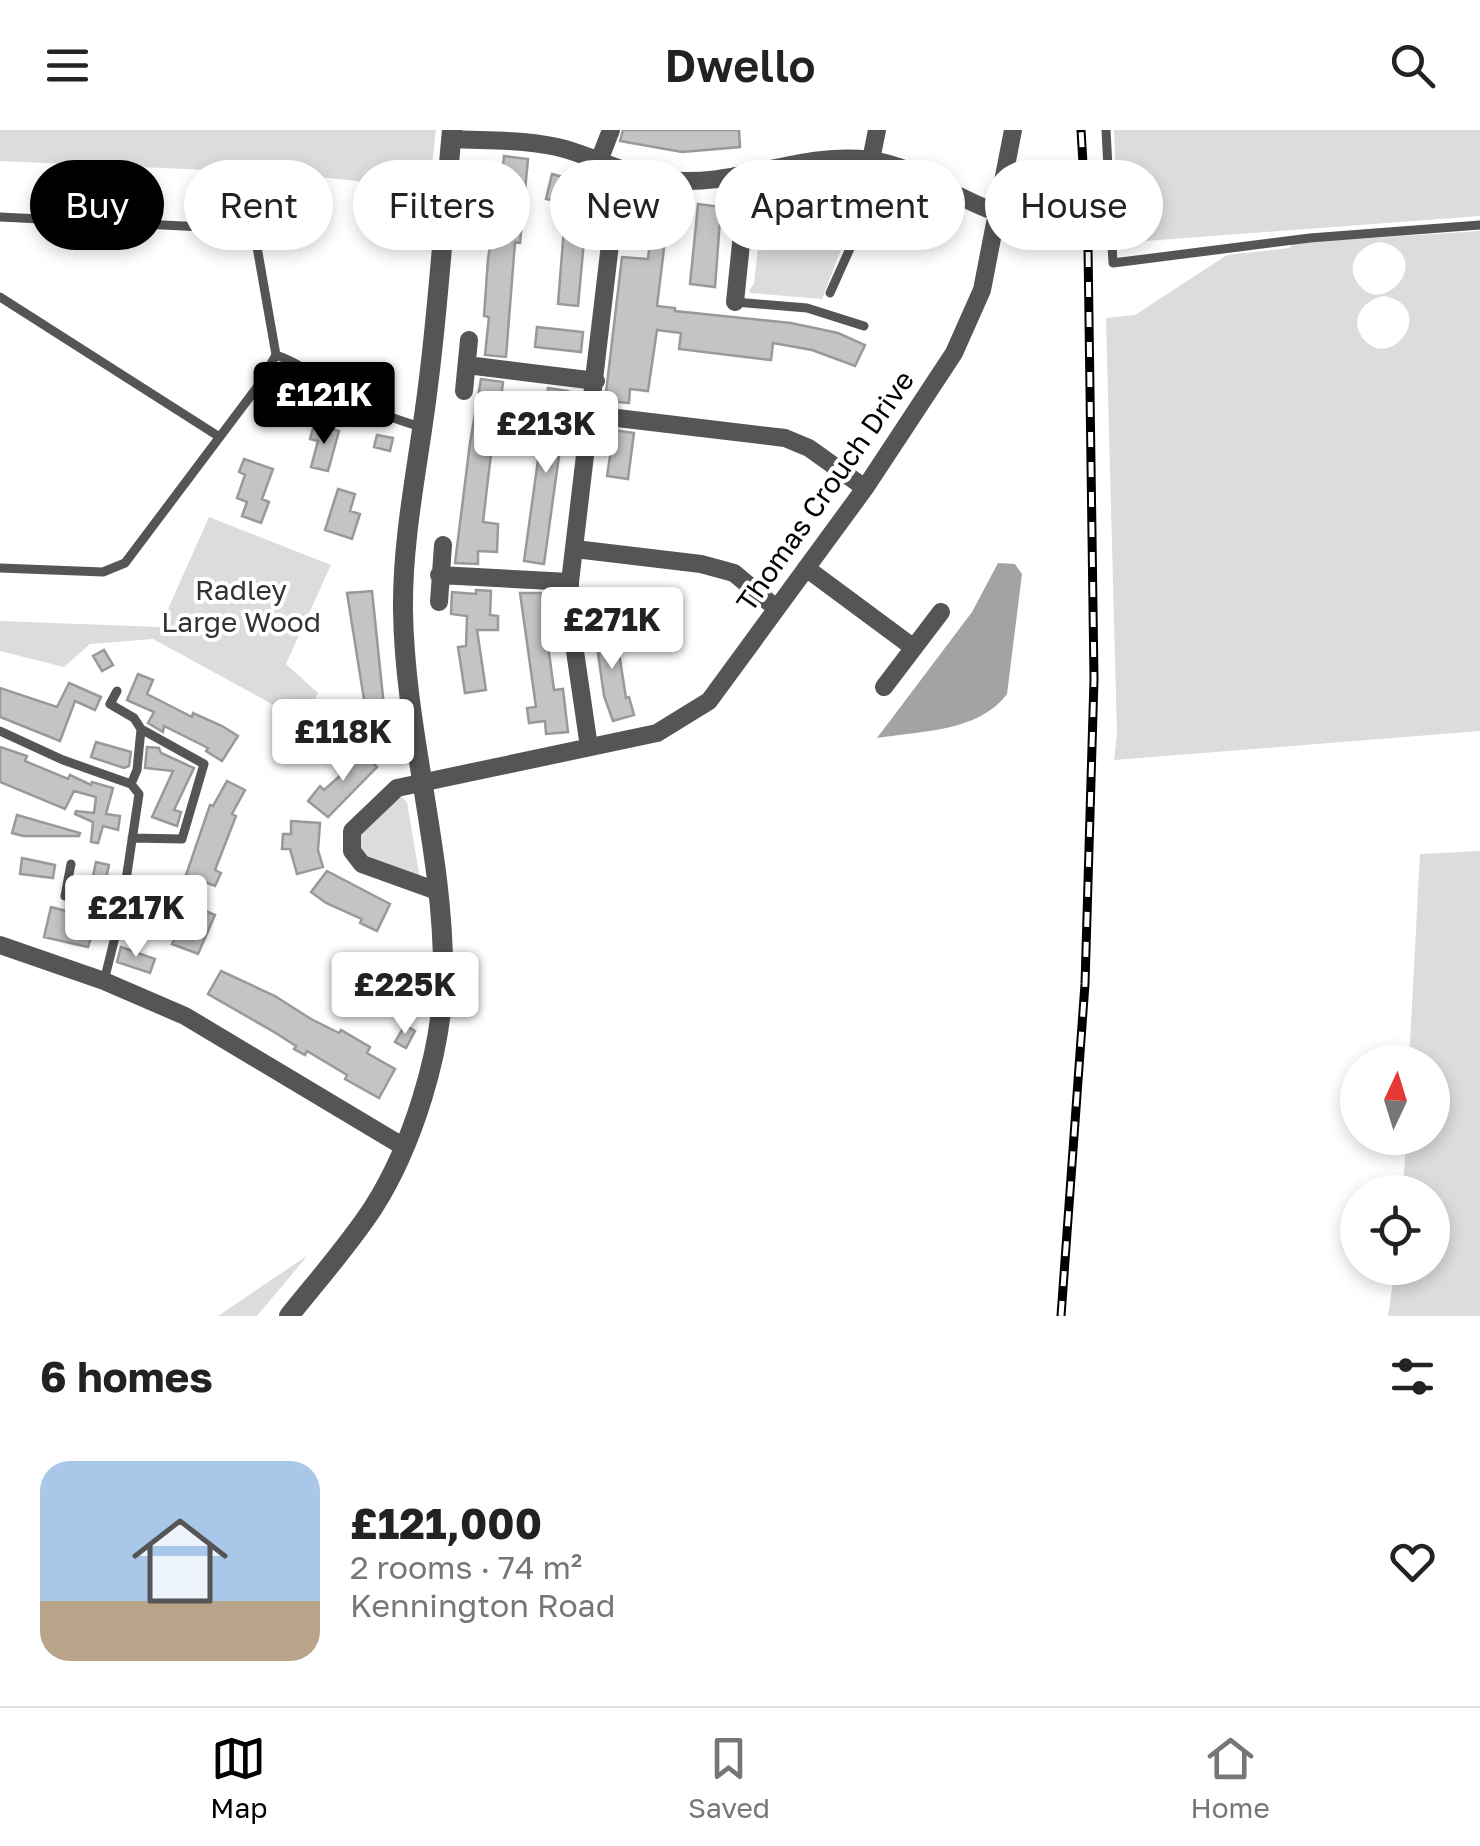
<!DOCTYPE html>
<meta charset="utf-8">
<style>
:root{--surface:#fff;--page:#f6f6f6;--text:#222;--muted:#767676;--line:#e0e0e0;--accent:#000}
body{margin:0;font-family:"Golos Text",sans-serif;background:var(--page);color:var(--text);height:100vh;display:flex;flex-direction:column;font-size:38px;white-space:nowrap}
*{box-sizing:border-box;margin:0}
p{font-size:32px;color:var(--muted)}
.icon{flex:none;width:55px;height:55px;fill:none;stroke:currentColor;stroke-width:2;stroke-linecap:round;stroke-linejoin:round}
.map{position:relative;height:1186px;overflow:hidden}
.drawer{display:flex;flex-direction:column;background:var(--surface);flex:1}
.drawer>*{flex:none}
.guide{position:absolute;left:30px;top:30px;width:1420px;height:90px;display:flex;gap:20px}
.needle{width:65px;rotate:4deg}
.buttons{position:absolute;left:1340px;top:915px;display:grid;gap:20px}
.buttons a{display:grid;place-items:center;width:110px;height:110px;border-radius:50%;background:var(--surface);box-shadow:0 5px 15px #0003;font-size:50px}
.price{position:absolute;translate:-50% -85px;padding:0 22px;border-radius:10px;background:#fff;color:#222;font-size:32px;line-height:65px;filter:drop-shadow(0 2px 5px #0008)}
.price::after{content:'';position:absolute;left:50%;top:60px;width:30px;height:22px;margin-left:-15px;background:inherit;clip-path:polygon(0 0,100% 0,50% 100%)}
.price.current{background:var(--accent);color:#fff}
ul{padding:0;list-style:none}
li{display:flex;align-items:center;gap:30px;height:250px;padding:0 40px}
li+li{border-top:2px solid var(--line)}
li span{display:grid;place-items:center;flex:none;width:280px;height:200px;border-radius:30px;color:#555}
li>.icon{margin-inline-start:auto}
span .icon{width:120px;height:120px;fill:#fffc;stroke-width:1}
li b{font-size:42px}
h2{display:flex;justify-content:space-between;align-items:center;height:120px;padding:0 40px;font-size:42px}
.pill{padding:0 35px;border-radius:45px;background:var(--surface);box-shadow:0 5px 15px #0003;font-size:35px;line-height:90px}
.pill.current{background:var(--accent);color:#fff}
header{display:flex;justify-content:space-between;align-items:center;height:130px;padding:0 40px;background:var(--surface);font-size:45px;font-weight:600}
.tabs{display:flex;justify-content:space-around;align-items:center;height:140px;border-top:2px solid var(--line);background:var(--surface);font-size:28px;color:var(--muted)}
.tabs a{display:grid;justify-items:center;gap:5px}
.tabs .current{color:var(--accent)}
.map>svg:first-child{display:block}
</style>
<header><svg class="icon" aria-label="menu" viewBox="0 0 24 24"><path d="M4 6h16M4 12h16M4 18h16"/></svg>Dwello<svg class="icon" aria-label="search" viewBox="0 0 24 24"><circle cx="10" cy="10" r="6"/><path d="M15 15l6 6"/></svg></header>
<div class="map">
<svg width="1480" height="1186" viewBox="0 0 1480 1186">
<rect width="100%" height="100%" fill="#fff"/>
<path fill="#dcdcdc" fill-rule="evenodd" d="M0,0H436L430,52L393,55L282,43L0,31Z
M1114,0H1480V86L1119,113Z
M825,45L869,48L822,169L751,163L749,160L754,154L759,108L757,79L750,71L747,59Z
M1480,101V601L1114,630L1117,604L1106,188L1135,185L1227,125L1289,118L1294,113ZM1381,112C1437,125 1383,192 1357,152C1344,132 1362,114 1381,112ZM1384,166C1440,177 1390,246 1362,207C1349,188 1365,169 1384,166Z
M209,387L331,435L286,534L318,563L303,591L153,509L90,514L64,537L0,521V491L160,497Z
M402,667L407,672L420,749L370,732L358,719L359,701L391,669Z
M1480,721V1186H1388L1395,1138H1432V1062H1403L1406,1008H1432V932H1409L1420,724Z
M308,1125L257,1186H218Z"/>
<path fill="#a3a3a3" d="M998,433L1015,434L1022,444L1007,564C979,602 920,601 877,608L972,482Z"/>
<path fill="#c4c4c4" stroke="#999" stroke-width="2.5" d="M623,0H739L740,17L682,22L620,11Z
M504,26L528,29L520,113L515,112L506,227L485,225L489,187L484,186L488,129L490,116H495Z
M552,44L607,59L602,79L546,69Z
M698,74L721,77L715,157L690,154Z
M631,76L673,81L671,102H666L657,176L675,178V181L791,193L838,203L865,215L855,236L812,220L773,213L771,230L679,219L681,203L657,200L648,261L630,259L629,273L605,271L622,127L648,129L651,100L626,97Z
M564,98L585,100L578,176L558,174Z
M537,197L583,202L581,222L535,217Z
M481,249L503,252L501,269L519,272L517,285L513,310L493,307L483,392L498,394L497,422L478,421V434L455,433L470,313Z
M548,258L568,261L544,434L524,431Z
M314,295L339,301L328,341L311,337L318,311L310,309Z
M614,300L634,303L628,349L607,346Z
M377,305L393,308L390,321L374,317Z
M244,329L273,339L262,369L269,372L261,393L242,386L247,372L237,368L245,345L239,342Z
M338,359L355,364L350,381L360,384L352,409L325,400Z
M476,460L491,461L490,485L498,486V500H477L486,560L465,563L458,517L466,516L467,486L451,484L452,462L476,464Z
M372,461L389,625L373,626L347,463Z
M520,463H541L554,560L563,559L568,602L546,604L545,591L529,593L527,578L536,577Z
M614,491L626,568L629,567L634,585L613,591L604,566L594,494Z
M104,520L113,535L102,541L93,526Z
M138,544L153,550L147,564L192,587L193,583L222,596L238,606L222,631L206,621L208,618L164,596L163,602L148,593L154,582L127,570Z
M69,553L101,567L95,580L75,571L60,611L0,587V558L57,577Z
M96,612L131,622L129,636L124,638L91,627Z
M0,617L27,626L25,631L68,649L70,645L91,655L92,652L113,658L106,684L120,686L118,700L103,696L98,713L91,712L93,692L75,684L76,681L94,683L96,667L74,661L65,679L0,652Z
M147,617L159,618L161,623L194,638L174,680L181,682L177,696L152,687L173,641L145,638Z
M358,618L377,637L328,687L308,671L320,656L324,660L350,637L345,631Z
M227,651L245,660L232,684L236,686L215,740L221,743L215,756L186,745L210,675L213,676Z
M17,685L80,703L79,706H23L12,703Z
M291,691L320,693L318,720L323,737L297,744L290,719H282L283,704H291Z
M22,728L55,735L53,748L20,744Z
M96,732L109,735L106,748L93,746Z
M327,741L390,774L377,801L360,793L362,789L326,773L311,762Z
M191,775L215,785L198,824L172,814Z
M51,777L97,789L88,817L44,807Z
M121,817L155,829L150,843L117,832Z
M221,841L275,866L311,889L339,903L341,900L370,917L367,923L395,939L379,968L345,949L347,945L307,921L305,925L294,919L296,916L274,902L208,864Z
M405,895L415,901L406,918L395,912Z"/>
<g fill="none" stroke-linecap="round" stroke-linejoin="round">
<path stroke="#555" stroke-width="9" d="M1106,0L1113,133L1310,108L1480,95
M0,87L244,99L256,111L276,225L258,256L125,433L103,442L0,438
M830,163L865,85L881,33
M0,167L218,306
M735,172L807,178L864,196
M276,225C302,234 322,251 346,266C369,280 394,289 421,297
M349,268L358,249L375,245L383,257L382,285
M117,561L110,574L134,588L141,599L204,634L182,709L132,708
M0,601L63,630L131,654L139,664L121,783L104,851
M131,654L137,640L141,599
M71,734L65,766L121,783"/>
<path stroke="#555" stroke-width="18" d="M451,9C488,11 529,9 565,19C599,29 630,46 666,50C736,58 800,21 870,30C916,36 953,68 996,82
M871,30L877,0
M599,31L611,0
M735,46L743,94L735,172
M467,235L596,251
M464,261L469,210
M592,285L785,308L809,318L865,358
M575,419L701,434L734,443L776,478
M806,438L914,518
M439,445L570,452
M439,472L443,415
M884,557L941,482
M589,617L570,487V452L611,106L627,42
M437,761L362,734L352,721V701L397,658L657,603L709,571L865,358L954,223L982,160L1013,0
M0,815L104,851L185,886L404,1017"/>
<path stroke="#555" stroke-width="20" d="M289,1186C317,1151 348,1116 373,1078C412,1017 442,922 443,849C445,726 405,605 403,481C402,406 419,331 428,256C439,171 444,85 452,0"/>
<g stroke="#000" stroke-width="9">
<path id="rail" d="M1061,1186L1085,854L1094,549L1088,117L1081,0"/>
</g>
<use href="#rail" stroke="#fff" stroke-width="5" stroke-dasharray="15" stroke-linecap="butt"/>
</g>
<g text-anchor="middle" stroke-width="8" stroke-linejoin="round" paint-order="stroke">
<g font-size="28" fill="#000" stroke="#fff">
<text transform="translate(825 361) rotate(-55)" y="10">Thomas Crouch Drive</text>
</g>
<g font-size="28" fill="#333" stroke="#fff">
<text x="241" y="470">Radley<tspan x="241" dy="32">Large Wood</tspan></text>
</g>
</g>
</svg>
<div class="buttons">
<a><svg class="needle" viewBox="-14 -14 28 28"><path d="M0-13l5 13h-10z" fill="#e53935"/><path d="M0 13l5-13h-10z" fill="#767676"/></svg></a>
<a><svg class="icon" aria-label="locate" viewBox="0 0 24 24"><circle cx="12" cy="12" r="6"/><path d="M12 2v4M12 18v4M2 12h4M18 12h4"/></svg></a>
</div>
<b class="price current" style="left:324px;top:317px">£121K</b>
<b class="price" style="left:546px;top:346px">£213K</b>
<b class="price" style="left:612px;top:542px">£271K</b>
<b class="price" style="left:343px;top:654px">£118K</b>
<b class="price" style="left:136px;top:830px">£217K</b>
<b class="price" style="left:405px;top:907px">£225K</b>
<div class="guide">
<a class="pill current">Buy</a>
<a class="pill">Rent</a>
<a class="pill">Filters</a>
<a class="pill">New</a>
<a class="pill">Apartment</a>
<a class="pill">House</a>
</div>
</div>
<section class="drawer">
<h2>6 homes<svg class="icon" aria-label="filters" viewBox="0 0 24 24"><path d="M4 7h16M4 17h16"/><circle cx="9" cy="7" r="2"/><circle cx="15" cy="17" r="2"/></svg></h2>
<ul>
<li><span style="background:linear-gradient(#a9c7e8 70%,#b9a48a 0)"><svg class="icon" aria-label="home" viewBox="0 0 24 24"><path d="M3 11l9-7 9 7M6 9v11h12V9"/></svg></span><div><b>£121,000</b><p>2 rooms · 74 m²</p><p>Kennington Road</p></div><svg class="icon" aria-label="heart" viewBox="0 0 24 24"><path d="M12 20l-8-8c-3-5 5-10 8-4 3-6 11-1 8 4z"/></svg></li>
</ul>
</section>
<nav class="tabs">
<a class="current"><svg class="icon" aria-label="map" viewBox="0 0 24 24"><path d="M3 6l6-2 6 2 6-2v14l-6 2-6-2-6 2zM9 4v14M15 6v14"/></svg>Map</a>
<a><svg class="icon" aria-label="saved" viewBox="0 0 24 24"><path d="M7 4h10v16l-5-4-5 4z"/></svg>Saved</a>
<a><svg class="icon" aria-label="home" viewBox="0 0 24 24"><path d="M3 11l9-7 9 7M6 9v11h12V9"/></svg>Home</a>
</nav>
